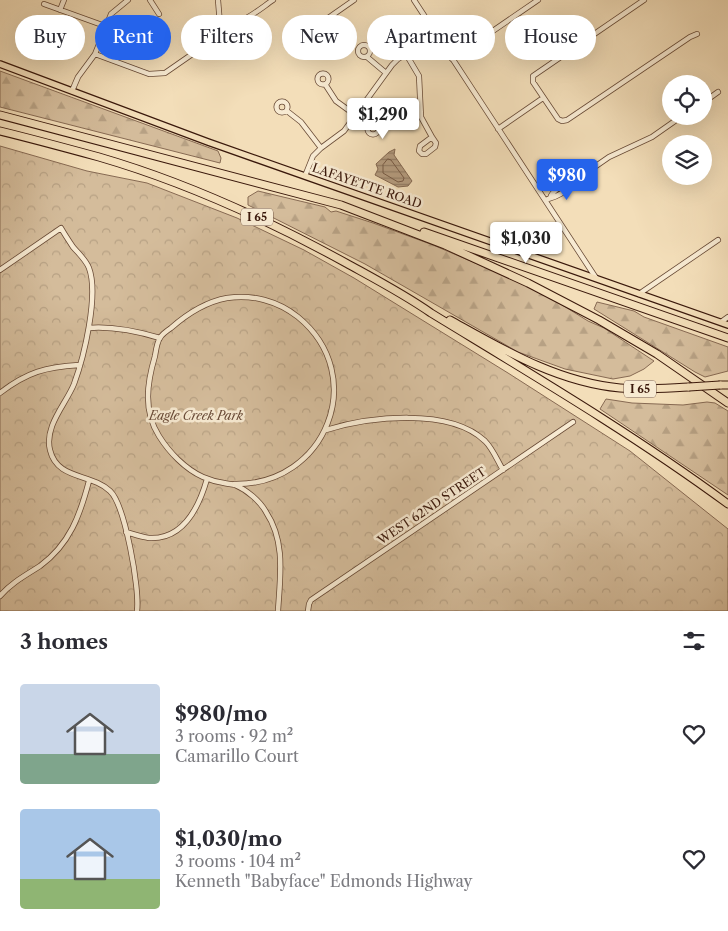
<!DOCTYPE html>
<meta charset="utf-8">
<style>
:root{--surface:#fff;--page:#f2f2f3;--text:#2b2b33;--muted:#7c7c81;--accent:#2563eb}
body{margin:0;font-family:"Libre Caslon Text",serif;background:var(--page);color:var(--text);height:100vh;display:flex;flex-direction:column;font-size:19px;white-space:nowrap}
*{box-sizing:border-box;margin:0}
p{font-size:16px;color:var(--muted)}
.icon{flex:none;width:28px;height:28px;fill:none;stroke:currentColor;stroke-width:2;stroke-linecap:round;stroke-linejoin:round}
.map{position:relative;height:611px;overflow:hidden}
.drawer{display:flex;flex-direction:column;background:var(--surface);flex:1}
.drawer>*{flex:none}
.top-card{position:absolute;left:15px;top:15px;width:699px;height:45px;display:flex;gap:10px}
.buttons{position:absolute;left:662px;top:75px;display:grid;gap:10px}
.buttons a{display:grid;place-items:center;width:50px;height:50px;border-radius:50%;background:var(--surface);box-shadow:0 5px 20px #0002;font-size:25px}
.price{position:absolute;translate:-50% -42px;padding:0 11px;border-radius:5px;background:#fff;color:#222;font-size:16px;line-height:32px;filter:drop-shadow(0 1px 2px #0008)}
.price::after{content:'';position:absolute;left:50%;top:30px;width:15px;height:11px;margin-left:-8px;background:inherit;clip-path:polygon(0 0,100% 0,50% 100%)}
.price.on{background:var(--accent);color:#fff}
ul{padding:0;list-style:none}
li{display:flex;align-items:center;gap:15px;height:125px;padding:0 20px}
li span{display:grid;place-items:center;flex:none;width:140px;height:100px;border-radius:5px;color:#555}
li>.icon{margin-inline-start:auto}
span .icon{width:60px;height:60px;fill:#fffc;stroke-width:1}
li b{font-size:21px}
h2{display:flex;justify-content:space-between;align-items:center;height:60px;padding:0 20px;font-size:21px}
.tag{padding:0 18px;border-radius:22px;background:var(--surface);box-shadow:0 5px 20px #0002;font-size:18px;line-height:45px}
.tag.on{background:var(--accent);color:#fff}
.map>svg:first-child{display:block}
</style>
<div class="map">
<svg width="728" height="611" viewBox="0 0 728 611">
<defs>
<pattern id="forest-firs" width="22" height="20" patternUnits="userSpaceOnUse" patternTransform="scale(1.25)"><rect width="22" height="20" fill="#d4bc9b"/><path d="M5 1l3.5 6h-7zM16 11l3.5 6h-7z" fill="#b7a184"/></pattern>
<pattern id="park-crowns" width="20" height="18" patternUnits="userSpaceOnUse" patternTransform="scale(1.25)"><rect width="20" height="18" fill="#d4bc9b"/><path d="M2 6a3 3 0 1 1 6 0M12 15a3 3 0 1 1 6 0" fill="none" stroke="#b7a184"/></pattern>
<pattern id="water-rules" width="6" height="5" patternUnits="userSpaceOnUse" patternTransform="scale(1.25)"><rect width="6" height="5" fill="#b49b7e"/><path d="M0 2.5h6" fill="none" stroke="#937d65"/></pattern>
</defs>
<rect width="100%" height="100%" fill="#f3deb9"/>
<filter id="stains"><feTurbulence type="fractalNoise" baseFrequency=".004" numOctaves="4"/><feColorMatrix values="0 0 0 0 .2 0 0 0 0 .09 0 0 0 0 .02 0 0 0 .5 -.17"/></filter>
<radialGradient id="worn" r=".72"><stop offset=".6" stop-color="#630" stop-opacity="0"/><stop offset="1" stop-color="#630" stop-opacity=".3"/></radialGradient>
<path fill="url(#forest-firs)" stroke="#876a53" d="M0,71L218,151L221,158L220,163L0,107Z
M258,191L325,207L331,212L336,211L373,223L433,245L513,279L559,303L588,321L604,328L654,361L644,369L630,376L613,379L565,369L518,352L365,264L248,205V197Z
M597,302L634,311L644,317L728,347V371L705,377L695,372L594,309Z
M606,399L632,403L683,405L707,402L715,403L728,411V495L600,409Z"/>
<path fill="url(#park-crowns)" stroke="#876a53" d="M0,146L87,171L147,183L237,218L304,250L354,278L508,373L630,451L728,529V611H0Z"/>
<path fill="url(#water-rules)" stroke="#836750" d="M395,149L394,155L412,181L408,186L398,187L375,175L378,169L376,164L389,152Z"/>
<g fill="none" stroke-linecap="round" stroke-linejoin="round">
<path stroke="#775a44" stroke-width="1" d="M388,159L391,160L404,178L403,181L398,182L383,173V165Z"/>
<g stroke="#684a36" stroke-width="6">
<path id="minor" d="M150,0L159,14
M414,0L596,278
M644,0L533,76V82L558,119L562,121L567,120L690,37L697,34
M44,4L105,26
M60,10L64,0
M220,25C241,26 257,11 273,0
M311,30L354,0
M358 51a6 6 0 1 1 12 0a6 6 0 1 1-12 0Z
M95,54L149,74L165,73L214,39L220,24L218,0
M406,54L419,76L421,117L432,137
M367,57L386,73
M452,59L538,0
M317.5 79a5.5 5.5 0 1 1 11 0a5.5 5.5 0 1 1-11 0Z
M325,84L336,101L369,125
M72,91L78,77L95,54L111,14L128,0
M276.5 107a5.5 5.5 0 1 1 11 0a5.5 5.5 0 1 1-11 0Z
M704,102L718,92
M287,111L301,122L321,148
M367.5 129a5.5 5.5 0 1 1 11 0a5.5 5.5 0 1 1-11 0Z
M498,129L543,98
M432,137L436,143L435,147L426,154H422L419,151L420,146Z
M305,176L313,156L321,148L344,131L392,65L398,59L424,43
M550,198C552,191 563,184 570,184L609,157L652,137L682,116
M548,199C556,197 567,192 570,184
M0,270L61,228C65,235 69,241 73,247C79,254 86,260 89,268C99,295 84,357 74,384C66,404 44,426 50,450C57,480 91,473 110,491C125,505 140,589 137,611
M639,294L718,240
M721,322L728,317
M89,328C113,326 136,331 160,338
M0,393C27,372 46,367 79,365
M326,430C369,417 449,407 485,441C493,449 497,460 503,470
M234,484C326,486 370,376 298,317C278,301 252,294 227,298C205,302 188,313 171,328C168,330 162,334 160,338C157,342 156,350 155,356C147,383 143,411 159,436C169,452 185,469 203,477C210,480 217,482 224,483C228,484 232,484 235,485C247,490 260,501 266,512C286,542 280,577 278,611
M126,532C133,534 141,537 149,538C183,540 199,507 207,479
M0,596C11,583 26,575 40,566C70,544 80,515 89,481
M308,611L309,604L311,600L573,422"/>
</g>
<g stroke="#3a180b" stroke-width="8">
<path id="major" d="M0,64L208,142L728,325"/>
</g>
<g stroke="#3a180b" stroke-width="9">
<path id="highway" d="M0,115L341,205L445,245L528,283L599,320L657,354L728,403
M0,131C33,139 66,148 99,157C185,182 268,220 346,263C375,279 404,294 431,313C531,374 633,434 728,504
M424,232L728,338
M450,320C504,350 557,382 620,388C643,390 666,388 689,387
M720,385H728"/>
</g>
<use href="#minor" stroke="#f7ead2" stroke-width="4.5"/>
<use href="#major" stroke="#f3deb9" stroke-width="5.5"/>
<use href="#highway" stroke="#f3deb9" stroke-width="7"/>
<g stroke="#3a180b" stroke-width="9" stroke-linecap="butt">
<path id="highway-bridge" d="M689,387L720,385"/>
</g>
<use href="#highway-bridge" stroke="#f3deb9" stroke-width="7"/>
</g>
<g text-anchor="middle" stroke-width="5" stroke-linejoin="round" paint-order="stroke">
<g fill="#f7ead2" stroke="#735747" stroke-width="1">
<rect x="241" y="208.5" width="32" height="17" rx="4"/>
<rect x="624" y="380.5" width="32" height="17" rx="4"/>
</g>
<g font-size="11" font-weight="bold" fill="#3a180b">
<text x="257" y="221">I 65</text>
<text x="640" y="393">I 65</text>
</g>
<g font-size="12" fill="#3a180b" stroke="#f7ead2">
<text transform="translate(367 186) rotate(19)" y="4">LAFAYETTE ROAD</text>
<text transform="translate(432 506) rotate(-34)" y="4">WEST 62ND STREET</text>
</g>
<g font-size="12" font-style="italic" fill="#684936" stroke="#f7ead2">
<text x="196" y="420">Eagle Creek Park</text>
</g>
</g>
<rect width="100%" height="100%" filter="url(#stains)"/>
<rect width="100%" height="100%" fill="url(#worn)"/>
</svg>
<div class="buttons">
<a><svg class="icon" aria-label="locate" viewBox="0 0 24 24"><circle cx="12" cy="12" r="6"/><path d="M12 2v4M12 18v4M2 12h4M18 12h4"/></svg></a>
<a><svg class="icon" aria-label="layers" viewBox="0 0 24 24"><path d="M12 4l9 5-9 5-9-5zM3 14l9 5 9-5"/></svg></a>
</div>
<b class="price" style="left:383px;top:140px">$1,290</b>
<b class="price on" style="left:567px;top:201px">$980</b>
<b class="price" style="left:526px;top:264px">$1,030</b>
<div class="top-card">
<a class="tag">Buy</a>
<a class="tag on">Rent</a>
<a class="tag">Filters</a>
<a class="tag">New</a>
<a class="tag">Apartment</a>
<a class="tag">House</a>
</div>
</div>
<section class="drawer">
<h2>3 homes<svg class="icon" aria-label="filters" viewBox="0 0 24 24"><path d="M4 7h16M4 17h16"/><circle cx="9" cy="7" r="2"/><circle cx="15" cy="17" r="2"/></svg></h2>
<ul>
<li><span style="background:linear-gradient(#c9d6e8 70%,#7fa58c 0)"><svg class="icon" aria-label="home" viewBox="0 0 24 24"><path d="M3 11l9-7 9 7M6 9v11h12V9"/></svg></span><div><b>$980/mo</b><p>3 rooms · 92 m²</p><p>Camarillo Court</p></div><svg class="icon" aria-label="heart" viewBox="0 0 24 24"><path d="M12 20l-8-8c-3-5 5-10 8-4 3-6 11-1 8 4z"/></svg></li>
<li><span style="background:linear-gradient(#a9c7e8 70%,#8fb573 0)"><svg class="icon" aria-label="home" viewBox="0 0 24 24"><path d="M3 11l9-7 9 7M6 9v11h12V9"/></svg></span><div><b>$1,030/mo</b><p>3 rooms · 104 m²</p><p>Kenneth &quot;Babyface&quot; Edmonds Highway</p></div><svg class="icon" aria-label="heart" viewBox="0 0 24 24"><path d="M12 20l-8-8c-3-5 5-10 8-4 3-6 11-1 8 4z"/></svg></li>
</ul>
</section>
